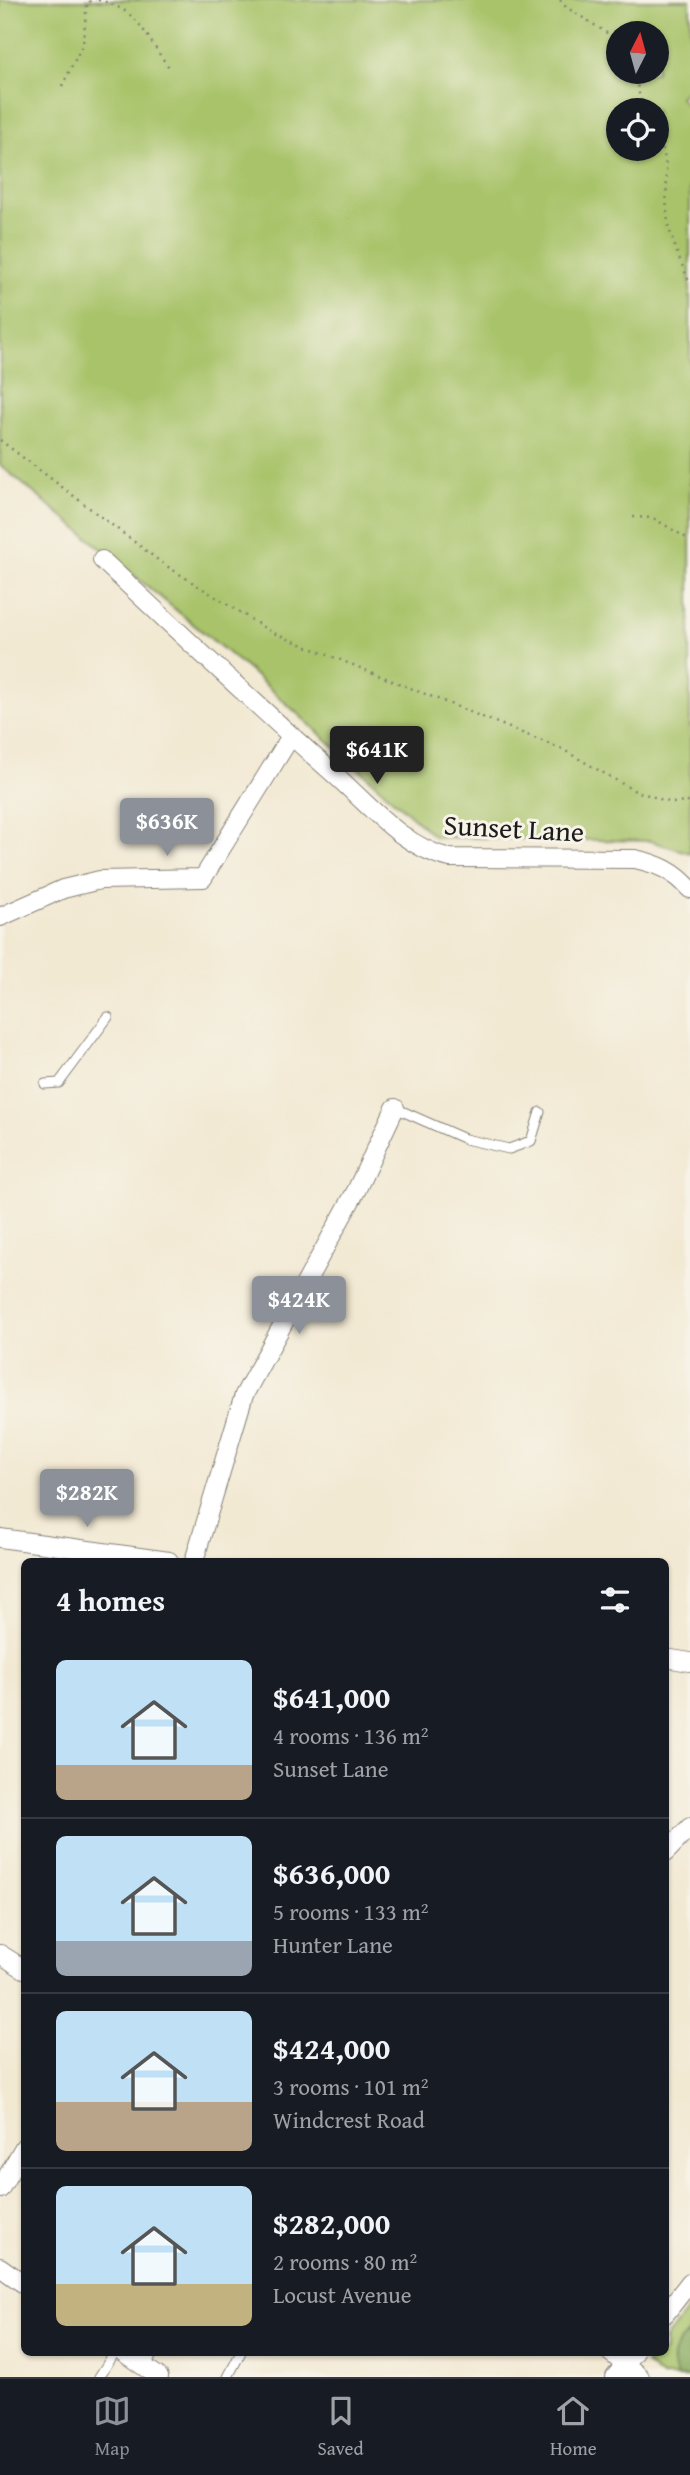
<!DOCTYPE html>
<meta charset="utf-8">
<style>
:root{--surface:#171b24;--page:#20242c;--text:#f1f3f6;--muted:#9ea1a6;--line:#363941;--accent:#8c9099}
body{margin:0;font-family:"Gentium Book Plus",serif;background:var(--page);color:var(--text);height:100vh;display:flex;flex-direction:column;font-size:26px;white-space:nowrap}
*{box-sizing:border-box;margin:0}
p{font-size:23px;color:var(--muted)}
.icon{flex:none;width:38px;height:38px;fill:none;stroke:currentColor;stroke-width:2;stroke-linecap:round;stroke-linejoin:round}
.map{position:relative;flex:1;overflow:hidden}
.drawer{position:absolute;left:21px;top:1558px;width:648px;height:798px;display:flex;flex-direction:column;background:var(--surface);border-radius:10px;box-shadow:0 2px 5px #0004}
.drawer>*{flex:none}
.needle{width:46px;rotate:6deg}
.fabs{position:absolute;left:606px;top:21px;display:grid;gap:14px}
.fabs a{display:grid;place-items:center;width:63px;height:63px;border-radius:50%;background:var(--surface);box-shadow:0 2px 5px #0004;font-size:35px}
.price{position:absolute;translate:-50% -60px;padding:0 16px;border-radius:7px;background:var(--accent);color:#fff;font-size:23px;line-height:46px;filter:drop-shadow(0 2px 4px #0008)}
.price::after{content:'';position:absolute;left:50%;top:42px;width:21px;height:16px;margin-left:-10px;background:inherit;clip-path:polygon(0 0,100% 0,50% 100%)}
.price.selected{background:#222;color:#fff}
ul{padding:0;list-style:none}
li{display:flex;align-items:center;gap:21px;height:175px;padding:0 35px}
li+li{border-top:2px solid var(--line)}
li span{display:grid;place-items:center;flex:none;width:196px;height:140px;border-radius:10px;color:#555}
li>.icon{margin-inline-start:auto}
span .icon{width:84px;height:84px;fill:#fffc;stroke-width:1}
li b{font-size:30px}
h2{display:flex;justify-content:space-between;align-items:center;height:84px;padding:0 35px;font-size:30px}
.tab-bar{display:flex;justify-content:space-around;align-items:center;height:98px;border-top:2px solid var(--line);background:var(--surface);font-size:19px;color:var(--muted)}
.tab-bar a{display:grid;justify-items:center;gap:4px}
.tab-bar .selected{color:var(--accent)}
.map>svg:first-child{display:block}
</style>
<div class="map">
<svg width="690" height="2377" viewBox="0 0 690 2377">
<rect width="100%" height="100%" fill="#f7f3e8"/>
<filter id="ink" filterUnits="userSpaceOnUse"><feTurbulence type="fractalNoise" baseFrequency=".0143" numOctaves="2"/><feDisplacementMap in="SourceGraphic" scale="14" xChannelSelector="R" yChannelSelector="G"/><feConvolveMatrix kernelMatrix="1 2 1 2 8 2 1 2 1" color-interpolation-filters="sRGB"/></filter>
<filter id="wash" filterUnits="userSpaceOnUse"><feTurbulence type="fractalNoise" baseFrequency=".00686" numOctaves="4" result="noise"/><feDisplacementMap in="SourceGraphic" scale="28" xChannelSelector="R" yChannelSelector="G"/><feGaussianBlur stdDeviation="1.57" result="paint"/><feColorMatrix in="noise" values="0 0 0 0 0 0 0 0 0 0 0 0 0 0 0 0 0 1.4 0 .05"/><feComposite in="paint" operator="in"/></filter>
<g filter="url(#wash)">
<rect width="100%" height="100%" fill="#f2e9d3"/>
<path fill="#a8c369" stroke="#627042" stroke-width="2" fill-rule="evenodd" d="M0,0H690V87L680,97L690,110V853L650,841L435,837L250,671L0,465ZM618,33H656V72H618ZM618,110H656V149H618Z
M690,2306V2377H662L646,2364L655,2352H665V2339Z"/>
<path fill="#86a95d" stroke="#51623c" stroke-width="2" d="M690,2332V2377H677C667,2357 675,2346 690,2332Z"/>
</g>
<g filter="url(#ink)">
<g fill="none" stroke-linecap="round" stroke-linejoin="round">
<g stroke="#878278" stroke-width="11">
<path id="service" d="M45,1084L59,1083L108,1017
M395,1108L465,1139L509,1149L531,1141L540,1112
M146,2368L153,2352
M99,2377L115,2352
M228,2377L241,2352"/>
</g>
<g stroke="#878278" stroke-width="20">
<path id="minor" d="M102,560C179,632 255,704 334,774C368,804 404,848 450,858L635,859C658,864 674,871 690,889
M0,917L63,889L100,880L203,878L291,736
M0,1538L169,1561
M194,1561L244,1395L356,1191L395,1108
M665,1658L690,1662
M665,1853L690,1827
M0,1954L24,1969
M0,2189L24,2147
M0,2267L24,2284
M665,2314L690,2282
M123,2352L159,2377
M610,2352L640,2377
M615,2377L635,2352"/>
</g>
<path stroke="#878278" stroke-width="2.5" stroke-dasharray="2 5" stroke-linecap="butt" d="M98,0C141,10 144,36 169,67
M560,0L566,7L618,40
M634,72L643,110
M62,86L83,44L87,2L96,0
M656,136C673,163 663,189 668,221C671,242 682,264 690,284
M0,440L162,563L271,632L562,749L633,790L672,803L690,802
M633,517L653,518L690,540"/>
<use href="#service" stroke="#fff" stroke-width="9"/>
<use href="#minor" stroke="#fff" stroke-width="18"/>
</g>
</g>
<g text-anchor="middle" stroke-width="6" stroke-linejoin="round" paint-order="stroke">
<g font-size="28" fill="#1c1c1c" stroke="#f7f3e8">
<text transform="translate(514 828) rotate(3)" y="10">Sunset Lane</text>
</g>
</g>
</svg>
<div class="fabs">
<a><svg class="needle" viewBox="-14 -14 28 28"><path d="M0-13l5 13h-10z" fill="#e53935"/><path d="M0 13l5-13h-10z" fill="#9ea1a6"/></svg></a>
<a><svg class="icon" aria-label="locate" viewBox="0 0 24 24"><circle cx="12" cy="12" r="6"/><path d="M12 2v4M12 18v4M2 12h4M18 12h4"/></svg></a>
</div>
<b class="price selected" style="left:377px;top:786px">$641K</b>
<b class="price" style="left:167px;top:858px">$636K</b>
<b class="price" style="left:299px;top:1336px">$424K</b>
<b class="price" style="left:87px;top:1529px">$282K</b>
<section class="drawer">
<h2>4 homes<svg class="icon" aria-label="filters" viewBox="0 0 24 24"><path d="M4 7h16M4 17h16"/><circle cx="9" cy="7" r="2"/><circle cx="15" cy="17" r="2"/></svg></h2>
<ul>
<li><span style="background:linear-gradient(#bfe0f5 75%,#b9a48a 0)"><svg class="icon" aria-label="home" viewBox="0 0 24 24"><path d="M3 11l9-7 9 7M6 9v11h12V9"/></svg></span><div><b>$641,000</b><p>4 rooms · 136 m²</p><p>Sunset Lane</p></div></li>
<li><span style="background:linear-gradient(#bfe0f5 75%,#9aa5b1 0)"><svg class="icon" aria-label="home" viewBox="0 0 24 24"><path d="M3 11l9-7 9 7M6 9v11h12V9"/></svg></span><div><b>$636,000</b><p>5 rooms · 133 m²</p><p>Hunter Lane</p></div></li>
<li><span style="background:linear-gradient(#bfe0f5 65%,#b9a48a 0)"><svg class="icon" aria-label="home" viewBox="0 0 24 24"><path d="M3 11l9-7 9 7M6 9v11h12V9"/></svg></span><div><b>$424,000</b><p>3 rooms · 101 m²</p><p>Windcrest Road</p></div></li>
<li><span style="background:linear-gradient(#bfe0f5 70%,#c2b280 0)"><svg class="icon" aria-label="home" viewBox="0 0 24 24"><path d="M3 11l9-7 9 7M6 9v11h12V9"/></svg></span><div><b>$282,000</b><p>2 rooms · 80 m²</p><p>Locust Avenue</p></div></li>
</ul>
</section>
</div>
<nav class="tab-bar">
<a class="selected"><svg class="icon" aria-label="map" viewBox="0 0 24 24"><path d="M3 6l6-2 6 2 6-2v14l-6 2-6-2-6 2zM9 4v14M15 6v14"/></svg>Map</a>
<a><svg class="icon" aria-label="saved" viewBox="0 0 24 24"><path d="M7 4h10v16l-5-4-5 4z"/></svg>Saved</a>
<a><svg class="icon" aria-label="home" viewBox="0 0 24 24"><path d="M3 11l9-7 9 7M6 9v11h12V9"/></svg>Home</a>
</nav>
